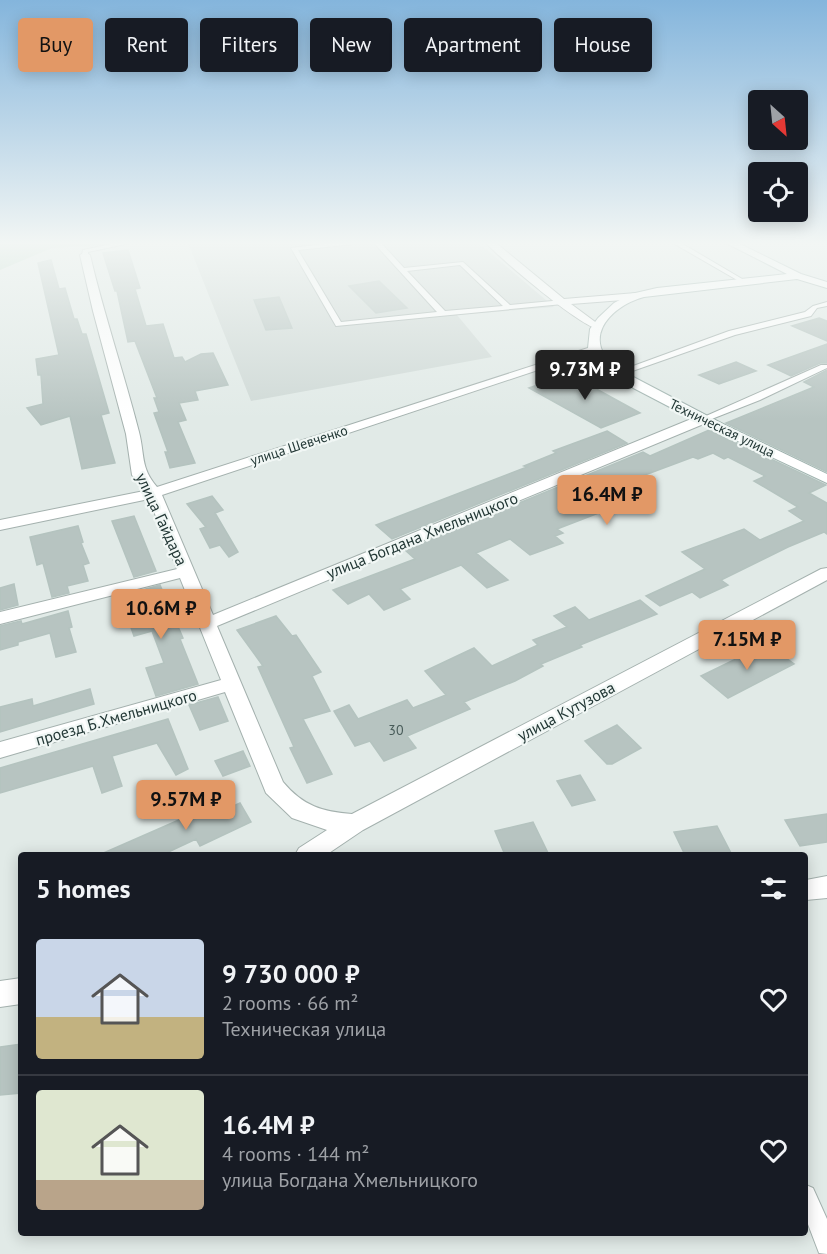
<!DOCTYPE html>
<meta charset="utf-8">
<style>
:root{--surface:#171b24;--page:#242831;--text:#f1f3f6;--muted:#9ea1a6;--line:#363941;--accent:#e29866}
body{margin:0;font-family:"PT Sans",sans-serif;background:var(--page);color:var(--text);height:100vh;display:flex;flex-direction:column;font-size:22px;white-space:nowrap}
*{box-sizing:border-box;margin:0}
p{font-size:20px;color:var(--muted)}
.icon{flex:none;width:33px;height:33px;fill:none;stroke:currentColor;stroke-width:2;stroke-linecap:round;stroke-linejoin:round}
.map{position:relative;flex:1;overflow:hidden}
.drawer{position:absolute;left:18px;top:852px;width:790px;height:384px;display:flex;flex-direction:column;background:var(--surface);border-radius:6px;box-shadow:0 3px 15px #0003}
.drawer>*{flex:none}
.hud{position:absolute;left:18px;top:18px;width:792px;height:54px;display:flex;gap:12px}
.needle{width:39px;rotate:153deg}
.tools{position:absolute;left:748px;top:90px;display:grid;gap:12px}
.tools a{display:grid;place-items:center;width:60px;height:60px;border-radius:6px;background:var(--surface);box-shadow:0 3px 15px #0003;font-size:30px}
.price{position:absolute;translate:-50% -51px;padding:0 14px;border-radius:6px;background:var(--accent);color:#111;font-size:20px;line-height:39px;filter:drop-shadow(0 2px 3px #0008)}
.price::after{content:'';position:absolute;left:50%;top:36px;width:18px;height:14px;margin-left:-9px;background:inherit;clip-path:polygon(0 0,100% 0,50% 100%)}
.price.current{background:#222;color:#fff}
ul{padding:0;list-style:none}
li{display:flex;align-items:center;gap:18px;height:150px;padding:0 18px}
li+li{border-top:2px solid var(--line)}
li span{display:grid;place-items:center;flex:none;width:168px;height:120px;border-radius:6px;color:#555}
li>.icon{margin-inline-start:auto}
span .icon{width:72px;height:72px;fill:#fffc;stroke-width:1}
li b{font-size:26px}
h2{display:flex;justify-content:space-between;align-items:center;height:72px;padding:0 18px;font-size:26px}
.chip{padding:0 21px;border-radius:6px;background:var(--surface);box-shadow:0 3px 15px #0003;font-size:21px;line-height:54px}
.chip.current{background:var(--accent);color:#111}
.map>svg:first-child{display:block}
</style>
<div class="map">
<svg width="827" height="1254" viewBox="0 0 827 1254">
<rect width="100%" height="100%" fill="#e1eae7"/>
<path fill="#cfd9d6" d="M188,243H479L554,307L457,315L492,357L251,401Z"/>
<path fill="#bcd9c8" d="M0,243H118L120,244L52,248L0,270Z"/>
<path fill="#b7c4c1" stroke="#b4c3bf" stroke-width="1.5" d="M128,250L140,288L135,289L146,326L163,324L174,358L182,357L185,362L201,354L213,353L228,385L195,391L198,400L179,403L186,420L178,422L195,463L170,468L165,452H168L154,413L159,412L154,398H157L135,341L128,342L117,291H115L103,253Z
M51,260L59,289L65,288L74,319H77L82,334H86L109,413L101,415L115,463L82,469L70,416L41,425L27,408L43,404L41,375H38L36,359L59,355L38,263Z
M379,281L407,308L376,313L349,286Z
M279,297L292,328L266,330L254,300Z
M819,318L827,321V341L792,326Z
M827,344V363H820L791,376L768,365Z
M736,362L756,371L719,384L699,375Z
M827,370V472L726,423L814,387L804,382Z
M569,374L640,413L601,428L529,388Z
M709,430L826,485L809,493L827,503V534L824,532L788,547L721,580L728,585L700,598L692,592L660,606L646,596L705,569L682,552L744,529L760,540L804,521L789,511L798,507L754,481L765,476L728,457L724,459L713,453L698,459L693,457L618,485L622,488L607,494L622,504L557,529L563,533L555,536L563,543L530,555L510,539L476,553L508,580L487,588L461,565L400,589L410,599L384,610L369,594L348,604L333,590L415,559L405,550L643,452L650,456Z
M607,431L627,443L392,539L376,525L527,467L524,466L556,453L553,451Z
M212,496L223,510L215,513L238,552L229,557L220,545L210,548L200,529L206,527L187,504Z
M134,516L156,571L134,577L112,521Z
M78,526L83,542L81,543L89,563L83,565L88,581L67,586L69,593L52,597L43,563L37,565L30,537Z
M14,584L18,605L0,610V588Z
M160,585L183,638L180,639L198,684L156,696L146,668L164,663L152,631L134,636L121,599L140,594L139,591Z
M640,600L657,614L580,645L582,647L541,664L543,666L515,681L464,702L470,709L407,736L416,748L384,761L370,741L355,746L334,711L349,705L358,719L407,700L413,708L446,695L425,671L474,648L492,666L538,645L533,640L567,627L554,616L575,607L589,620Z
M68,611L72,627L69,628L76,652L56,657L50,633L18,642V645L0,650V626L21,621L22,624Z
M276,616L292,636L296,635L321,672L312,676L330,711L303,719L332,774L307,783L290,748L294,747L258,667L263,666L237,630Z
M767,644L794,664L728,698L701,676Z
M90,689L94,704L0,732V707L32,699L33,706Z
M218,697L228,721L200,730L189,705Z
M168,719L188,769L176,775L157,743L112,756L122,786L102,793L93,766L0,793V768Z
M617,725L641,748L612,764H607L585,741Z
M243,751L250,766L223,776L215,761Z
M580,775L595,800L572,806L557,781Z
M199,797L207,818L240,803L251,822L200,846L196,839L162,855H99L188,816L183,803Z
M827,814V842L800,846L785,820Z
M533,822L549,855H505L495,831Z
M717,826L732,855H685L674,832Z
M21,1044V1093L0,1095V1047Z"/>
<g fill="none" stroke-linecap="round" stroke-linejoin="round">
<g stroke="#a4b1ae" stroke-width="2">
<path id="service" d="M116,243H130L88,252V255L85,257L82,255L83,250Z
M332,243H363L298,250L341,322L437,312L374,243H381L404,268L463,262L510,305L563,300L566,302L563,304L336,326L291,248ZM460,265L503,306L445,311L407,271Z
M673,243H681L749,283L744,284Z
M827,302V306L817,308L811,316L735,335L621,375L614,373L729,331L805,312L813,306Z
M821,365H827V368L760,400L704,422L697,420Z
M806,1185L813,1188L827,1219V1254L819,1253L806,1219Z"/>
</g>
<g stroke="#a4b1ae" stroke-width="2">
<path id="minor" d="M486,243H496L564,299L636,293L641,296L636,299L571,304L602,327L601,329C586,332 500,258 486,243Z
M85,252L90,255C104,315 124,373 139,432C145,455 140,467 157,487L591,347H599L601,349L162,495L213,615L696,417H706L708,420L706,423L217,626L283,782C303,806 323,812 352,814L821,569L827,568V580L363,830L326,855H295L299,848L327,830L292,818L266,793L225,692L0,758V742L221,680L180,578L0,624V612L177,569L149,499L0,530V520L144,491L132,475L126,434L93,311L80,255Z
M827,876V898L806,900V880Z
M21,978V1004L0,1007V981Z"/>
</g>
<g stroke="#a1b4b0" stroke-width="2">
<path id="secondary" d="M726,243H738L801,274L827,282V288L797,279L644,297C607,307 579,343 620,370L721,423L827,474V483L712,429L618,380L599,366L588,348L590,329L598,318L614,303L631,294L657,288L787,274Z"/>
</g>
<use href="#service" fill="#fff" fill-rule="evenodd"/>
<use href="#minor" fill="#fff" fill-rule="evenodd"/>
<use href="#secondary" fill="#fff" fill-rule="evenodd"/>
</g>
<linearGradient id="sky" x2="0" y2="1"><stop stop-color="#84b5dc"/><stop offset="0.58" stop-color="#f2f6f4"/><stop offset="1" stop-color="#f2f6f4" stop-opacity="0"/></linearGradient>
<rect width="827" height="419" fill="url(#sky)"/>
<g text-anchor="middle" stroke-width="4.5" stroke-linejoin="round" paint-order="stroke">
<g font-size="14" fill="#233836" stroke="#f1f7f5">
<text transform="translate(722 428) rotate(26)" y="5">Техническая улица</text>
<text transform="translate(299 445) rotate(-18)" y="5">улица Шевченко</text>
</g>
<g font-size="14" fill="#485b59">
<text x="396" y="735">30</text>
</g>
<g font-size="16" fill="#233836" stroke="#f1f7f5">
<text transform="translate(162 519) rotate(65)" y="6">улица Гайдара</text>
<text transform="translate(422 535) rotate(-22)" y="6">улица Богдана Хмельницкого</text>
<text transform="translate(566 711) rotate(-28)" y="6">улица Кутузова</text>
<text transform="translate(116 717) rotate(-16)" y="6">проезд Б.Хмельницкого</text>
</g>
</g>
</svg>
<div class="tools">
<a><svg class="needle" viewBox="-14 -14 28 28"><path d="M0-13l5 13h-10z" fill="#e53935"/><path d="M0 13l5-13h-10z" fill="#9ea1a6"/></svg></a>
<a><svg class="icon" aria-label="locate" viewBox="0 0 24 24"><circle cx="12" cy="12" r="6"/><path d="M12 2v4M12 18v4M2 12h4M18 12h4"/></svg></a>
</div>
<b class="price current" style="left:585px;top:401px">9.73M ₽</b>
<b class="price" style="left:607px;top:526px">16.4M ₽</b>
<b class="price" style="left:161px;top:640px">10.6M ₽</b>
<b class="price" style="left:747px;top:671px">7.15M ₽</b>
<b class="price" style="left:186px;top:831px">9.57M ₽</b>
<div class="hud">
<a class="chip current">Buy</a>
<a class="chip">Rent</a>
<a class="chip">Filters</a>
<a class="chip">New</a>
<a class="chip">Apartment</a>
<a class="chip">House</a>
</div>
<section class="drawer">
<h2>5 homes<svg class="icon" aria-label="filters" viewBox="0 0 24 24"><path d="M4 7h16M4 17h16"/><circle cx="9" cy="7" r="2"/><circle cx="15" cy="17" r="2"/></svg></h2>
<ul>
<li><span style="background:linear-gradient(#c9d6e8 65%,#c2b280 0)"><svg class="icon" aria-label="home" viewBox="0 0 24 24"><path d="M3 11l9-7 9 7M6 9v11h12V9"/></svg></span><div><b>9 730 000 ₽</b><p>2 rooms · 66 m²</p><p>Техническая улица</p></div><svg class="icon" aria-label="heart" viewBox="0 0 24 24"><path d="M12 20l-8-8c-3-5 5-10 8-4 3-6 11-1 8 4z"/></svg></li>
<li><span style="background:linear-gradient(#dfe7d0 75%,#b9a48a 0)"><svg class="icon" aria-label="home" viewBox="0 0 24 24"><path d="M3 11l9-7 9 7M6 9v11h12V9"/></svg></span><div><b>16.4M ₽</b><p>4 rooms · 144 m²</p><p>улица Богдана Хмельницкого</p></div><svg class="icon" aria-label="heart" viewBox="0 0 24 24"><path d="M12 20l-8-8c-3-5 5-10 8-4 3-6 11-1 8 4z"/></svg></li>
</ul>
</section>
</div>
